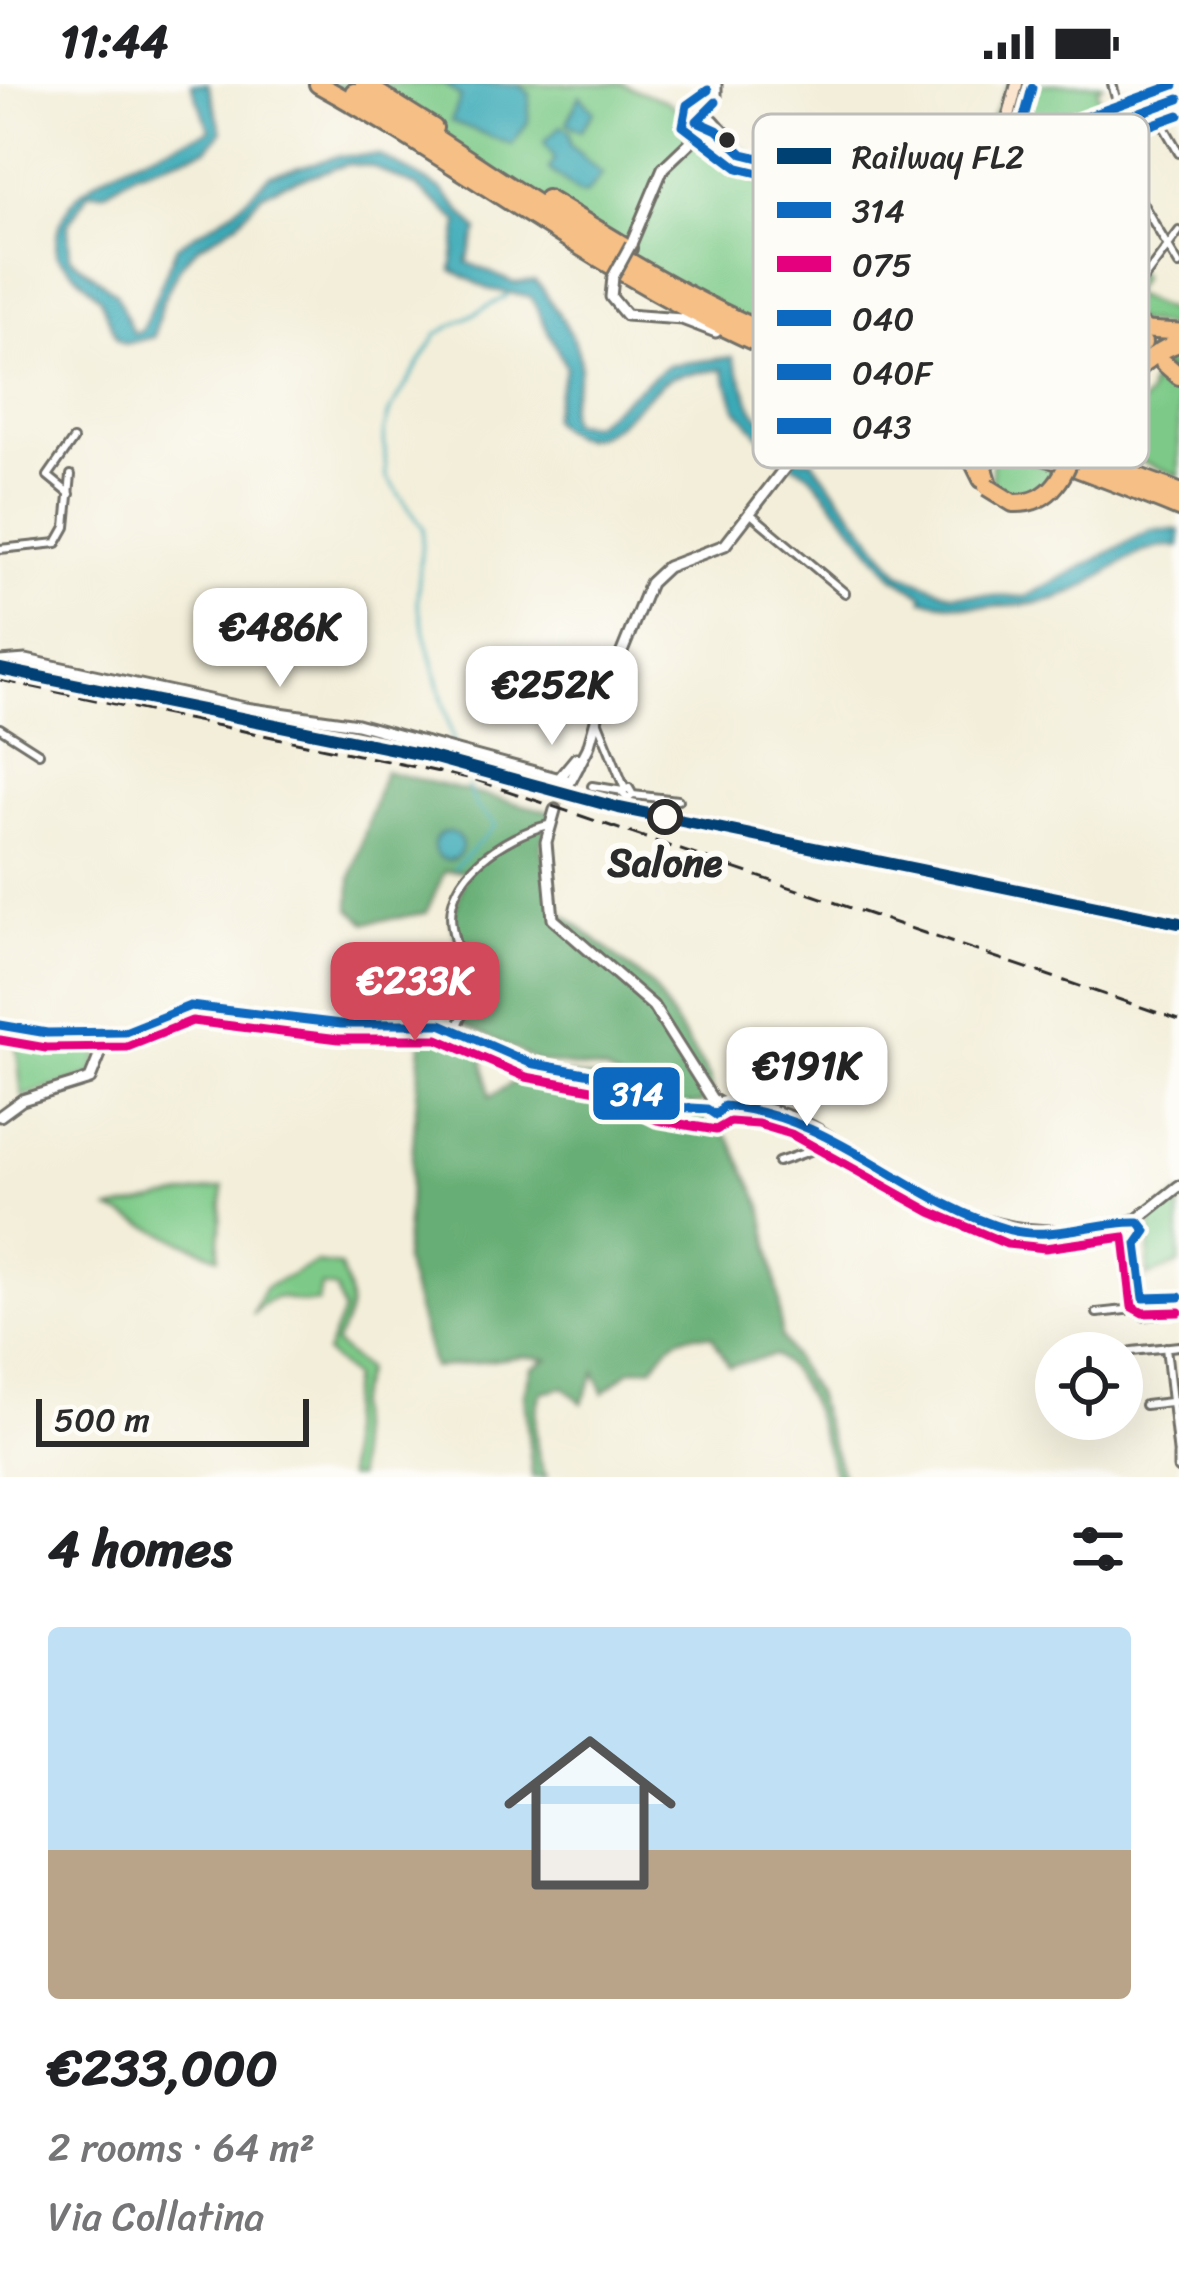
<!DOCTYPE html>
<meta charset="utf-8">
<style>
:root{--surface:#fff;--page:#f6f6f6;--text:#202124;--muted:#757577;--line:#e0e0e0;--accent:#d1495b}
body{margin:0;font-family:Sriracha,sans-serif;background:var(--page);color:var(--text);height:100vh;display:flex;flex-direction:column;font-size:45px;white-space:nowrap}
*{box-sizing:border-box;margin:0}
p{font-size:39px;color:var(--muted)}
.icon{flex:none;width:66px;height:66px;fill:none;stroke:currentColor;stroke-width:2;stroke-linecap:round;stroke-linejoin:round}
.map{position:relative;height:1393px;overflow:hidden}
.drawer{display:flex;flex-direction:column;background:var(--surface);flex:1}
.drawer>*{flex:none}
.fabs{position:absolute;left:1035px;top:1248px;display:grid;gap:24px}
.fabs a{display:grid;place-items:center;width:108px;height:108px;border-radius:50%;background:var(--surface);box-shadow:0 12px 48px #0002;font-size:60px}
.scale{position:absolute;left:36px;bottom:30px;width:273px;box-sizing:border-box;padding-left:12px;border:6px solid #2b2b2b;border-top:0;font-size:33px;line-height:42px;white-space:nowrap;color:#2b2b2b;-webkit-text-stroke:9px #fdfcf7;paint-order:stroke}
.price{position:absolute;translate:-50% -102px;padding:0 27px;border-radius:24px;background:#fff;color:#222;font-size:39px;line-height:78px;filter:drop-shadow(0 3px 6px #0008)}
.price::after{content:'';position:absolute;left:50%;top:72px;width:36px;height:27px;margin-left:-18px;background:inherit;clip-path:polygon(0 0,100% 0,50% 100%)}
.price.current{background:var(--accent);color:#fff}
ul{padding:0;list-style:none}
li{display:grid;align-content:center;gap:24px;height:636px;padding:0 48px}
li+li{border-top:3px solid var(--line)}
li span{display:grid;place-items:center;height:372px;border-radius:12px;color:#555}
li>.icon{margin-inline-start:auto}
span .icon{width:216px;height:216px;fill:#fffc;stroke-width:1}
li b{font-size:51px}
h2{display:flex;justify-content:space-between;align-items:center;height:144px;padding:0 48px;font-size:51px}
.status{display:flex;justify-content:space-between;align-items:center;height:84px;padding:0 60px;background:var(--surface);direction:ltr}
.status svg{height:33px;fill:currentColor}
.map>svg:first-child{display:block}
</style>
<div class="status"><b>11:44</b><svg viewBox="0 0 49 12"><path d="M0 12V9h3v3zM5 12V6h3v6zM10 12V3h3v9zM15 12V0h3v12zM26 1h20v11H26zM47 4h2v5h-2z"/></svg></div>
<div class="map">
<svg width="1179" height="1393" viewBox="0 0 1179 1393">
<rect width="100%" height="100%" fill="#fdfcf7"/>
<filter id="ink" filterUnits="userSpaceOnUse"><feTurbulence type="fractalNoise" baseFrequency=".00833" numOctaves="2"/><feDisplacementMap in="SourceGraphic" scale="24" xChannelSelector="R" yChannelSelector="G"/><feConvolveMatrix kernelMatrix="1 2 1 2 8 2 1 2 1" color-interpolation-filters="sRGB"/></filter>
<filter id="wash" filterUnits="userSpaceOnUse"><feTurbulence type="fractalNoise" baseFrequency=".004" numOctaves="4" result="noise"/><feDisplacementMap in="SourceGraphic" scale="48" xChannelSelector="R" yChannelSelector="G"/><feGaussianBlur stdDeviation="2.7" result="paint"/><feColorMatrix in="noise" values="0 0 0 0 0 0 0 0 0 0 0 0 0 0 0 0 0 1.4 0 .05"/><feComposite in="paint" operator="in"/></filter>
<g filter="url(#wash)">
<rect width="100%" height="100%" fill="#f3eed9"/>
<path fill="#7dca88" stroke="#547a5a" stroke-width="3" d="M312,0H621L667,17L686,32L707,30L708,40L754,73L750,95L781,106L777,195L795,212L782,239L890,281L957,186L917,112L926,108L936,133L1027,107L1092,213L1140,264L1112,281L1062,380L865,307Z
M1008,0H1014L1007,66L1002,75L967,88Z
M1023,0H1103L1097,6L1110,40L1090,47L1080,25L1045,64L1021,72L1015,33Z
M1039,69L1088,160L1109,141L1141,193L1130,210L1179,231V244L1138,238L1112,217L1029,78Z
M1179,263V289L1161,282L1179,300V392L1081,355L1102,332L1137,325L1148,312L1156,278Z
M1014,370L1058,387L1049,402L1018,414L992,401V373Z
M3,945L103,952L93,990L22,1013L16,959Z
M223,1103L218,1173L110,1126Z
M1179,1110V1180L1147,1193L1152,1134Z
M316,1179L339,1182C356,1216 352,1227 335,1260L365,1286L354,1323L357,1393H347L346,1334L352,1293L326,1269L343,1228L336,1205L321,1202L318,1218C284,1224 284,1197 252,1231L264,1204Z"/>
<path fill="#66ae74" stroke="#486c50" stroke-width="3" d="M384,687L552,728L541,761L557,825L652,902L709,992L713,1006L701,1020L664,1021L605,987L539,978L463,939L472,899L451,838L467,788L445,787L426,829L366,839L350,825L351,794Z
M422,946L458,949L481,965L490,1013L520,994L569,991L598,995L658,1024L710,1033L731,1057L762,1122L779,1213L781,1253L815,1310L843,1393H835C821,1351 811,1300 775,1271L729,1282L712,1252C680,1247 670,1256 653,1283L630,1286L603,1309L595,1288L582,1319L564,1303L542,1308C531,1329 535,1373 547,1393H532L524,1310L531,1284L548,1275L524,1272L433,1284L404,1177Z"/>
<path fill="#3aaab7" stroke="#326a71" stroke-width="3" d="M191,0H208L222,48L207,65L136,88L105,108H89L68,140L70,173L116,209L133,249L142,246L177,162L234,126L270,91L339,72L379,71L441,105L478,146L467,178L514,199L535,197L543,205C555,227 581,256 580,283C579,305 564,315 570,338L593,340L668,281L733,273L754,327L800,375L812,376L900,489L951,510L1025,513L1151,446H1179V463C1136,458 1109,493 1071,509C1025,528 971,524 923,516V511L894,493L809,389L779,374L736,324L723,285C707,288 680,288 667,296C630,321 594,386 551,335L566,283L531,213L488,205L452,186L459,138L417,103L370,82L348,80L284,100L262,110L238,138L198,163L180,182L162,218L154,253L125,260L117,255L100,214L57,172C46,93 157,70 210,46Z
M444,0H518L530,10L528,38L512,61L451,37L461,13Z
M580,12L594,27L581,47L567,39Z
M561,42L569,46L571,62L602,90L587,109L580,110L549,85L555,75L544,58Z
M434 762a14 14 0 1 1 28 0a14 14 0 1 1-28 0Z"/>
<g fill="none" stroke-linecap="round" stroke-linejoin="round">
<path stroke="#3aaab7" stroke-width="3" d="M454,660L417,518L423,444L386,392L384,347L389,329L437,250L507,212
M455,784L496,741L476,722L468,703"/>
</g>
</g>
<g filter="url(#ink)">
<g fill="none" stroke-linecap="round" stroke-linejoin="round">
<path stroke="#cbc7b6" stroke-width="9" stroke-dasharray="9 4.5" stroke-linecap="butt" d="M555,726L567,704"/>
<g stroke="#716f68" stroke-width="12">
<path id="minor" d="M1112,0L1122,35
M1154,25L1179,69
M1098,45L1179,181
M1062,58L1143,192
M1132,210L1179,147
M70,410L48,392L73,356
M751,430L845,509
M0,465L57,459L66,443L71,391
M597,636L625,705
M0,644L39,669
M592,702L623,707
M629,704L633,711L628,715L622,709Z
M633,711L678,716
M457,943C479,904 458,882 452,843C443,791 506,751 548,741
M778,1078L825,1062L840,1071L852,1066
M1097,1229L1135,1225
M1166,1263L1178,1372
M1132,1267L1179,1262
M1145,1321L1179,1317"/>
</g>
<g stroke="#716f68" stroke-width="15">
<path id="tertiary" d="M716,0V19
M713,36L743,70L912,111L1179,15
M708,42L699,40L698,32L716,18
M631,160L663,84L707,42
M613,193L611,213L626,231L682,235L716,248
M0,578L26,576L245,624L357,640L564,696
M567,697L561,692L576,674L579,682
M567,704L588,664L600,622L650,499L667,483L725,461L811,350C818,323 806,291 781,277
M555,726L546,758L553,835L653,922L712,1015L724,1022
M0,941L47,949L125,948L190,922L341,940H441L530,979L602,992L661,1022L707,1025L716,1031L724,1022C785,1019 824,1049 874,1081C961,1137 1031,1164 1133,1136L1143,1141
M0,1032L22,1016L90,995L109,948
M1135,1137L1179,1102
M1112,1140L1132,1161
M1137,1160L1144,1214L1179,1213
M1137,1207L1135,1226L1144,1231
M1144,1231L1179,1228
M1179,1372V1384"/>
</g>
<g stroke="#716f68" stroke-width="16">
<path id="secondary" d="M1017,56L1030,69
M1013,75L1008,36L1017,0"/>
</g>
<g stroke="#716f68" stroke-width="21">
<path id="trunk" d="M1021,72L1086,188
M1122,229L1147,246L1179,248"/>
</g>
<g stroke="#716f68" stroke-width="22">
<path id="motorway" d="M318,0C451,73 572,166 707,235C858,311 1023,360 1179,424
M364,0L434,44
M354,8L424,52
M420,44C523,110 623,181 734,234C878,303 1031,352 1179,408
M547,115L628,164
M1080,181L1109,225L1143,259
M1164,279L1179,292
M970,319C1070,348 1068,349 1137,270
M944,337L964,359L982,395
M1078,353C1100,322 1142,270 1179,259
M989,401L984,384L989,372L1005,366L1020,370"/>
</g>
<use href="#minor" stroke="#fff" stroke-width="6"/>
<use href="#tertiary" stroke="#fff" stroke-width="9"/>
<use href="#secondary" stroke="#fbe5cf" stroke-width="10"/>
<use href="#trunk" stroke="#f5bf86" stroke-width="15"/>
<use href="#motorway" stroke="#f5bf86" stroke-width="16"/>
<path stroke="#2b2b2b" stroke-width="3" stroke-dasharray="18 9" stroke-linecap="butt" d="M0,596L473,695L1179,936"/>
<g stroke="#716f68" stroke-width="15" stroke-linecap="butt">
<path id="tertiary-bridge" d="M613,193L631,160"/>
</g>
<g stroke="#716f68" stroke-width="22" stroke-linecap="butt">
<path id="motorway-bridge" d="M987,403L1013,419C1055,421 1066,386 1078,353"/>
</g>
<use href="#tertiary-bridge" stroke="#fff" stroke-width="9"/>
<use href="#motorway-bridge" stroke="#f5bf86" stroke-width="16"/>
<g stroke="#fdfcf7" stroke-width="18">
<path id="bus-1" d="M0,941L47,949L125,948L190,922L341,940H441L530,979L602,992L661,1022L707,1025L716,1031L724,1022C834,1031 907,1117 1010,1146C1052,1157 1096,1137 1139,1138L1146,1147L1137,1160L1144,1214L1179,1213"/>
</g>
<g stroke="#fdfcf7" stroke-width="18">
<path id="bus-2" d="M0,956L46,964L127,963L192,937L339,955H438L526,993L597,1006L657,1036L716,1046L730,1038L758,1040L791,1050L931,1128L1007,1160L1045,1164L1124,1153L1132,1223L1143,1229L1179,1228"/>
</g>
<g stroke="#fdfcf7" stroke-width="18">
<path id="bus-3" d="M716,18L697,37L717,46L743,70L912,111L1179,15"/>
</g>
<g stroke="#fdfcf7" stroke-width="18">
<path id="bus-4" d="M708,6L687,21L683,42L738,84L913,126L1179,31"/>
</g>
<g stroke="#fdfcf7" stroke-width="18">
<path id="bus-5" d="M1032,4L1023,37L1025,55L1174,1"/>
</g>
<use href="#bus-1" stroke="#0c69bf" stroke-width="9"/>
<use href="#bus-2" stroke="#e5007d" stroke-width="9"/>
<use href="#bus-3" stroke="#0c69bf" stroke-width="9"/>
<use href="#bus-4" stroke="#0c69bf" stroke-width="9"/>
<use href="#bus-5" stroke="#0c69bf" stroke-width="9"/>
<g stroke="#fdfcf7" stroke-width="21">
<path id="rail-1" d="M0,585L424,671L619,724L1179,839"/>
</g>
<use href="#rail-1" stroke="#004174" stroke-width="12"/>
</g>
</g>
<circle fill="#2b2b2b" stroke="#fdfcf7" stroke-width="4.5" cx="727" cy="56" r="10"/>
<circle fill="#fdfcf7" stroke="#2b2b2b" stroke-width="6" cx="665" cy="733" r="15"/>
<g text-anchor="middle" stroke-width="12" stroke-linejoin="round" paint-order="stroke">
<g font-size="39" font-weight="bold" fill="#2b2b2b" stroke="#fdfcf7">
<text x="665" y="792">Salone</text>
</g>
</g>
<rect x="753" y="30" width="396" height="354" rx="18" fill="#fdfcf7" stroke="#bebdba" stroke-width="3"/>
<rect x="777" y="64" width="54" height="16" fill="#004174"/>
<rect x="777" y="118" width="54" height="16" fill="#0c69bf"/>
<rect x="777" y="172" width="54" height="16" fill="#e5007d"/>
<rect x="777" y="226" width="54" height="16" fill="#0c69bf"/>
<rect x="777" y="280" width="54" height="16" fill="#0c69bf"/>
<rect x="777" y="334" width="54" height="16" fill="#0c69bf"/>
<g font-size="33" fill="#2b2b2b">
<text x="852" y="84">Railway FL2</text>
<text x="852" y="138">314</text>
<text x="852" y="192">075</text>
<text x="852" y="246">040</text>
<text x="852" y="300">040F</text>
<text x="852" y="354">043</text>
</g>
<rect stroke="#fdfcf7" stroke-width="4.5" x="591" y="981" width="91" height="57" rx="12" fill="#0c69bf"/>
<g font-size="33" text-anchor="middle" font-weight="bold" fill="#fff">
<text x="637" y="1021">314</text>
</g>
</svg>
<div class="fabs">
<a><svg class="icon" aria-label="locate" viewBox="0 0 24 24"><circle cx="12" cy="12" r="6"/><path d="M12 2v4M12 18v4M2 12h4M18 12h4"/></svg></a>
</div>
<div class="scale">500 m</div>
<b class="price" style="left:280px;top:606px">€486K</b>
<b class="price" style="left:552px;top:664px">€252K</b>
<b class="price current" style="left:415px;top:960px">€233K</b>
<b class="price" style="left:807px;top:1045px">€191K</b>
</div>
<section class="drawer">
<h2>4 homes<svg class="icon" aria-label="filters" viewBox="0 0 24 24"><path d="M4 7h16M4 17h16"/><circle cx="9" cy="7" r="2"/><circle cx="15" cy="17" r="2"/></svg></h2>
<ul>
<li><span style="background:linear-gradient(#bfe0f5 60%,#b9a48a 0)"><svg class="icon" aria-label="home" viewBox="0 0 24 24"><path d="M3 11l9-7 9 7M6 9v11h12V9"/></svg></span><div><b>€233,000</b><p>2 rooms · 64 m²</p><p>Via Collatina</p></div></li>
</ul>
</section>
